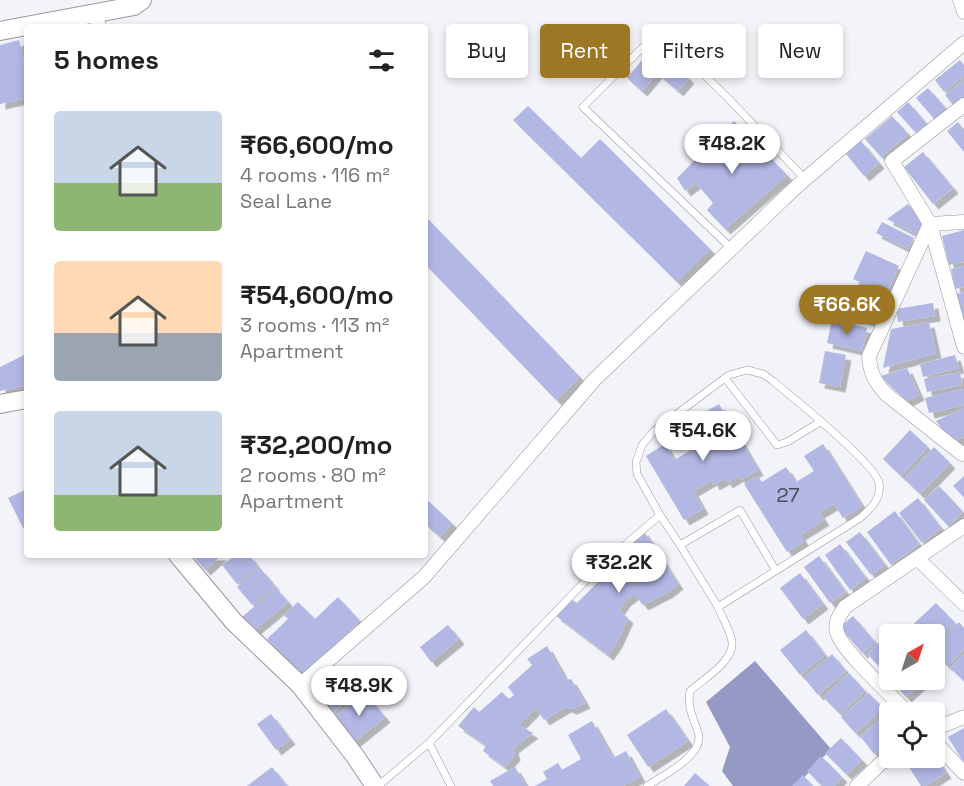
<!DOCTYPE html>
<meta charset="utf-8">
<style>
:root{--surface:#fff;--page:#f6f6f6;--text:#222;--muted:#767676;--accent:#9d7723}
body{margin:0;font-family:"Space Grotesk",sans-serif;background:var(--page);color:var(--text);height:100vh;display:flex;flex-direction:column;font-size:22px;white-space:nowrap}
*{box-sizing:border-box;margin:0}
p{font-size:20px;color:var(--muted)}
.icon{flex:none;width:33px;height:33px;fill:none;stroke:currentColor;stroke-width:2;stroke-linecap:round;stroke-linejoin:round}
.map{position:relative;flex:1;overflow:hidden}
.details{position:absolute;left:24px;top:24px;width:404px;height:534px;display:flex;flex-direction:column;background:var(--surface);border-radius:6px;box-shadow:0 3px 9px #0003}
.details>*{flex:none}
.guide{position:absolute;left:446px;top:24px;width:428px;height:54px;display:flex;gap:12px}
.needle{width:39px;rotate:39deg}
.controls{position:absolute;left:879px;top:624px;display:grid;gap:12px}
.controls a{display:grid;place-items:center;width:66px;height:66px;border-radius:6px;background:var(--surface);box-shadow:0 3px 9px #0003;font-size:30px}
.price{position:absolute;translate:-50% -51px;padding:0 14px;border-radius:21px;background:#fff;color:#222;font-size:20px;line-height:39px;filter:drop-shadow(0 2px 3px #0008)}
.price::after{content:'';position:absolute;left:50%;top:36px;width:18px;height:14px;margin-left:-9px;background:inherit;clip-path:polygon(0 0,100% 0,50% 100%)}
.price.active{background:var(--accent);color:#fff}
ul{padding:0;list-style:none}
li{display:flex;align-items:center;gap:18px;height:150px;padding:0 30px}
li span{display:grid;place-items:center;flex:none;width:168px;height:120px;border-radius:6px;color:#555}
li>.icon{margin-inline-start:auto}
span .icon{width:72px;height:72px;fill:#fffc;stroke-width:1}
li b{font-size:26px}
h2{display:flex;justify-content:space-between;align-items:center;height:72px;padding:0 30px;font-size:26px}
.pill{padding:0 21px;border-radius:6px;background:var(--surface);box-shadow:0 3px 9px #0003;font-size:21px;line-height:54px}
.pill.active{background:var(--accent);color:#fff}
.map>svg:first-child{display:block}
</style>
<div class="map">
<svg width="964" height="786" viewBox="0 0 964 786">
<defs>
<filter id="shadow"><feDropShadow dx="5.5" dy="5.5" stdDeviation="0" flood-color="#0004"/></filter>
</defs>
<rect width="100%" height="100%" fill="#f3f4fa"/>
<path fill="#9599c4" d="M755,661L831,749L796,786H733L722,771L730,747L706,702Z"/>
<path fill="#b2b7e4" filter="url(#shadow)" d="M19,40L27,70V98L0,104V45Z
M653,47L689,78L678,91L657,73L642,91L627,78Z
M960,60L964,65V76L944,92L935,80Z
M964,80V103L956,109L945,95Z
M928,88L948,111L936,121L916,98Z
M908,102L927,124L916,133L897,112Z
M528,106L581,158L600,139L710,249L677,282L513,120Z
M892,116L908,134L881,157L865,139Z
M734,121L787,175L725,229L707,210L713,203L696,183L685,191L677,178Z
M958,122L964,130V152L947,131Z
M861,141L879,163L864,176L846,154Z
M923,152L953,188L933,204L904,167Z
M908,204L923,223L916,234L887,219Z
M424,215L580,377L556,400L424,263Z
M882,222L914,238L908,249L876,233Z
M964,230V262L949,265L942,236Z
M866,251L899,266L886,294L853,279Z
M964,266V287L955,289L951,269Z
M859,286L880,296L869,321L848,312Z
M964,292V320L958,321L951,295Z
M933,303L935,316L898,322L896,309Z
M832,320L867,328L862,351L827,343Z
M929,322L936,353L883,368L891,329Z
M825,351L846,355L840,387L819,383Z
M24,355L27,360V385L0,391V367Z
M955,355L959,368L923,377L920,364Z
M907,368L919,395L907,401L880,376Z
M960,372L962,385L927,392L924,379Z
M964,389V405L929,413L925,398Z
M719,404L758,470L741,480L739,476L727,483L725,479L714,485L712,480L693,491L703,509L684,520L646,456L665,444L674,460L693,449L684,433L709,419L705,412Z
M964,408V436L952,443L936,421Z
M910,430L928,447L901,476L883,459Z
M823,444L862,506L843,518L834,504L819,513L824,520L800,535L804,542L787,552L744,484L758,476L762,482L786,467L796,482L814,471L804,456Z
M934,447L950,463L920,494L904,479Z
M964,476V497L953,486Z
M939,486L963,512L948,526L924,500Z
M27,489V527L23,528L8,498Z
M424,497L452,523L440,537L424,523Z
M918,498L941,528L922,543L899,513Z
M895,511L919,544L891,565L867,532Z
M643,530L678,584L668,592L643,605L634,594L625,601L619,610L628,618L617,642L608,655L555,615L569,598L577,603L627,553L623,544Z
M860,532L885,565L871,575L846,542Z
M840,544L866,578L850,590L825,555Z
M192,555H222L205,570Z
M236,555H249L258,567L237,584L222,565Z
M819,556L846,592L830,603L804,567Z
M260,568L275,586L252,605L237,587Z
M800,573L823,604L803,619L780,588Z
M276,588L288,602L253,631L242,617Z
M338,597L360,621L302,676L267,639L288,619L284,615L298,602L315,619Z
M936,603L955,623L934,641V634H915L909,628Z
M853,616L875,642L862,653L840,627Z
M959,622L964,628V650L947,666L934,652V645Z
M448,625L459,639L431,662L420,647Z
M894,628L899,634H890V668L885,672L867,654Z
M806,630L825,655L800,675L780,650Z
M547,646L566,680L571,679L585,703L572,709L566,707L544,720L536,708L519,725L533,733L513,748L515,755L505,767L483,751L486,745L458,726L474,707L479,712L502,692L509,699L514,695L508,687L532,665L527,659Z
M832,654L846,671L818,695L804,678Z
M964,654V681L950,668Z
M328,666L339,679L350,670L364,687L333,713L308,683Z
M849,673L865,691L840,714L823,697Z
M890,675V680H925L906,697L887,677Z
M364,692L385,717L353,743L333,718Z
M869,693L884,709L855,733L841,717Z
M666,709L688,741L648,767L627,735Z
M889,713L890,745L874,754L860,736Z
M271,714L290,739L276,750L257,724Z
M592,721L613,758L626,751L640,777L623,786H535L547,779L543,772L558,763L562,770L581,759L568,735Z
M964,728V763L948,737Z
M841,738L862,760L846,774L825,753Z
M821,756L842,777L834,786H822L807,771Z
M916,758H936L946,773L926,786H921L907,764Z
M272,767L287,786H247Z
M515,767L526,786H493L490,781Z
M695,773L710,786H684Z
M803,775L813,786H792Z"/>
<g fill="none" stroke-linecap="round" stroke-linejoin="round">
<g stroke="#97979c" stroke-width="8">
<path id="service" d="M732,249L583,107L659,31L727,97L805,179
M725,378L777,445L787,442L820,422
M660,515L680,545
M718,607L680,545L740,510L776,571
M378,786L429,743
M451,786L429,743L594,572L660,515L637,474L636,462L642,445L654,431L729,375L747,370L763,374L773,381C793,398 875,463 879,483C882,499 870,509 860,518L718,607C722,618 731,631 732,642C734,662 703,679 690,691C687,707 693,717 698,732C706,755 663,775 647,786"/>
</g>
<g stroke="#97979c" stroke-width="15">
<path id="minor" d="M960,0L964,12
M95,12L99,27
M964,105L892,161L930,224L964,347
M964,222L930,224L869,356C870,373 875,382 886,394L962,454L964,453
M917,558L964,604
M300,685L424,577L595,379L796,187L964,43
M907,712C893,697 841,650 837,632C834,622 840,615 845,607L964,526
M934,729L964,717
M934,741L964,773
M857,786L880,764L890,757"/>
</g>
<g stroke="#97979c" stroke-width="20">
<path id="tertiary" d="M0,31L134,6L142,0
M0,404L27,399
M178,555L234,622L300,685L355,756L375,786"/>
</g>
<use href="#service" stroke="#fff" stroke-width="7"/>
<use href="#minor" stroke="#fff" stroke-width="14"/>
<use href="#tertiary" stroke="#fff" stroke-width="18"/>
</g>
<g text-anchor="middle" stroke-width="4.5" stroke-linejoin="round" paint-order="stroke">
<g font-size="20" fill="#494a57">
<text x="788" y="502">27</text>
</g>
</g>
</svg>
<div class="controls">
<a><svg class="needle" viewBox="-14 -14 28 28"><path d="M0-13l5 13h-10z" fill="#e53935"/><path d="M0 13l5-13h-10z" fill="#767676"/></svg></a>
<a><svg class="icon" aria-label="locate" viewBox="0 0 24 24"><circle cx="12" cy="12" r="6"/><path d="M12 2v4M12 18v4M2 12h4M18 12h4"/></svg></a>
</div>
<b class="price" style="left:732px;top:175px">₹48.2K</b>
<b class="price active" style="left:847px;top:336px">₹66.6K</b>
<b class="price" style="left:703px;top:462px">₹54.6K</b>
<b class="price" style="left:619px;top:594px">₹32.2K</b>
<b class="price" style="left:359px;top:717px">₹48.9K</b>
<div class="guide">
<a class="pill">Buy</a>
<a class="pill active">Rent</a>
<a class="pill">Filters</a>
<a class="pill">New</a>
</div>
<section class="details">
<h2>5 homes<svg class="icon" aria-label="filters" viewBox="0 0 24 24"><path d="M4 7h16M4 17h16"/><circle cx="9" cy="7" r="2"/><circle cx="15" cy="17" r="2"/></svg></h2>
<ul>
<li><span style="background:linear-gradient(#c9d6e8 60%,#8fb573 0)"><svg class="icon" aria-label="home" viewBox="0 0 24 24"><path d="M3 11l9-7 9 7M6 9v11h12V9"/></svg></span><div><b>₹66,600/mo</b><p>4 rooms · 116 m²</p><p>Seal Lane</p></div></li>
<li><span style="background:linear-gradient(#ffd9b3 60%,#9aa5b1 0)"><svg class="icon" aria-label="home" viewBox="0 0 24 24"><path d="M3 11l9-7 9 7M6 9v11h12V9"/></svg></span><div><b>₹54,600/mo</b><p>3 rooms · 113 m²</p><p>Apartment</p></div></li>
<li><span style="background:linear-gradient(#c9d6e8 70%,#8fb573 0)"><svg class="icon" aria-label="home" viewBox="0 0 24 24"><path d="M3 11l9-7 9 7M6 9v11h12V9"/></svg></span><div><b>₹32,200/mo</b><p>2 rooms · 80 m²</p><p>Apartment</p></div></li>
</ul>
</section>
</div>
